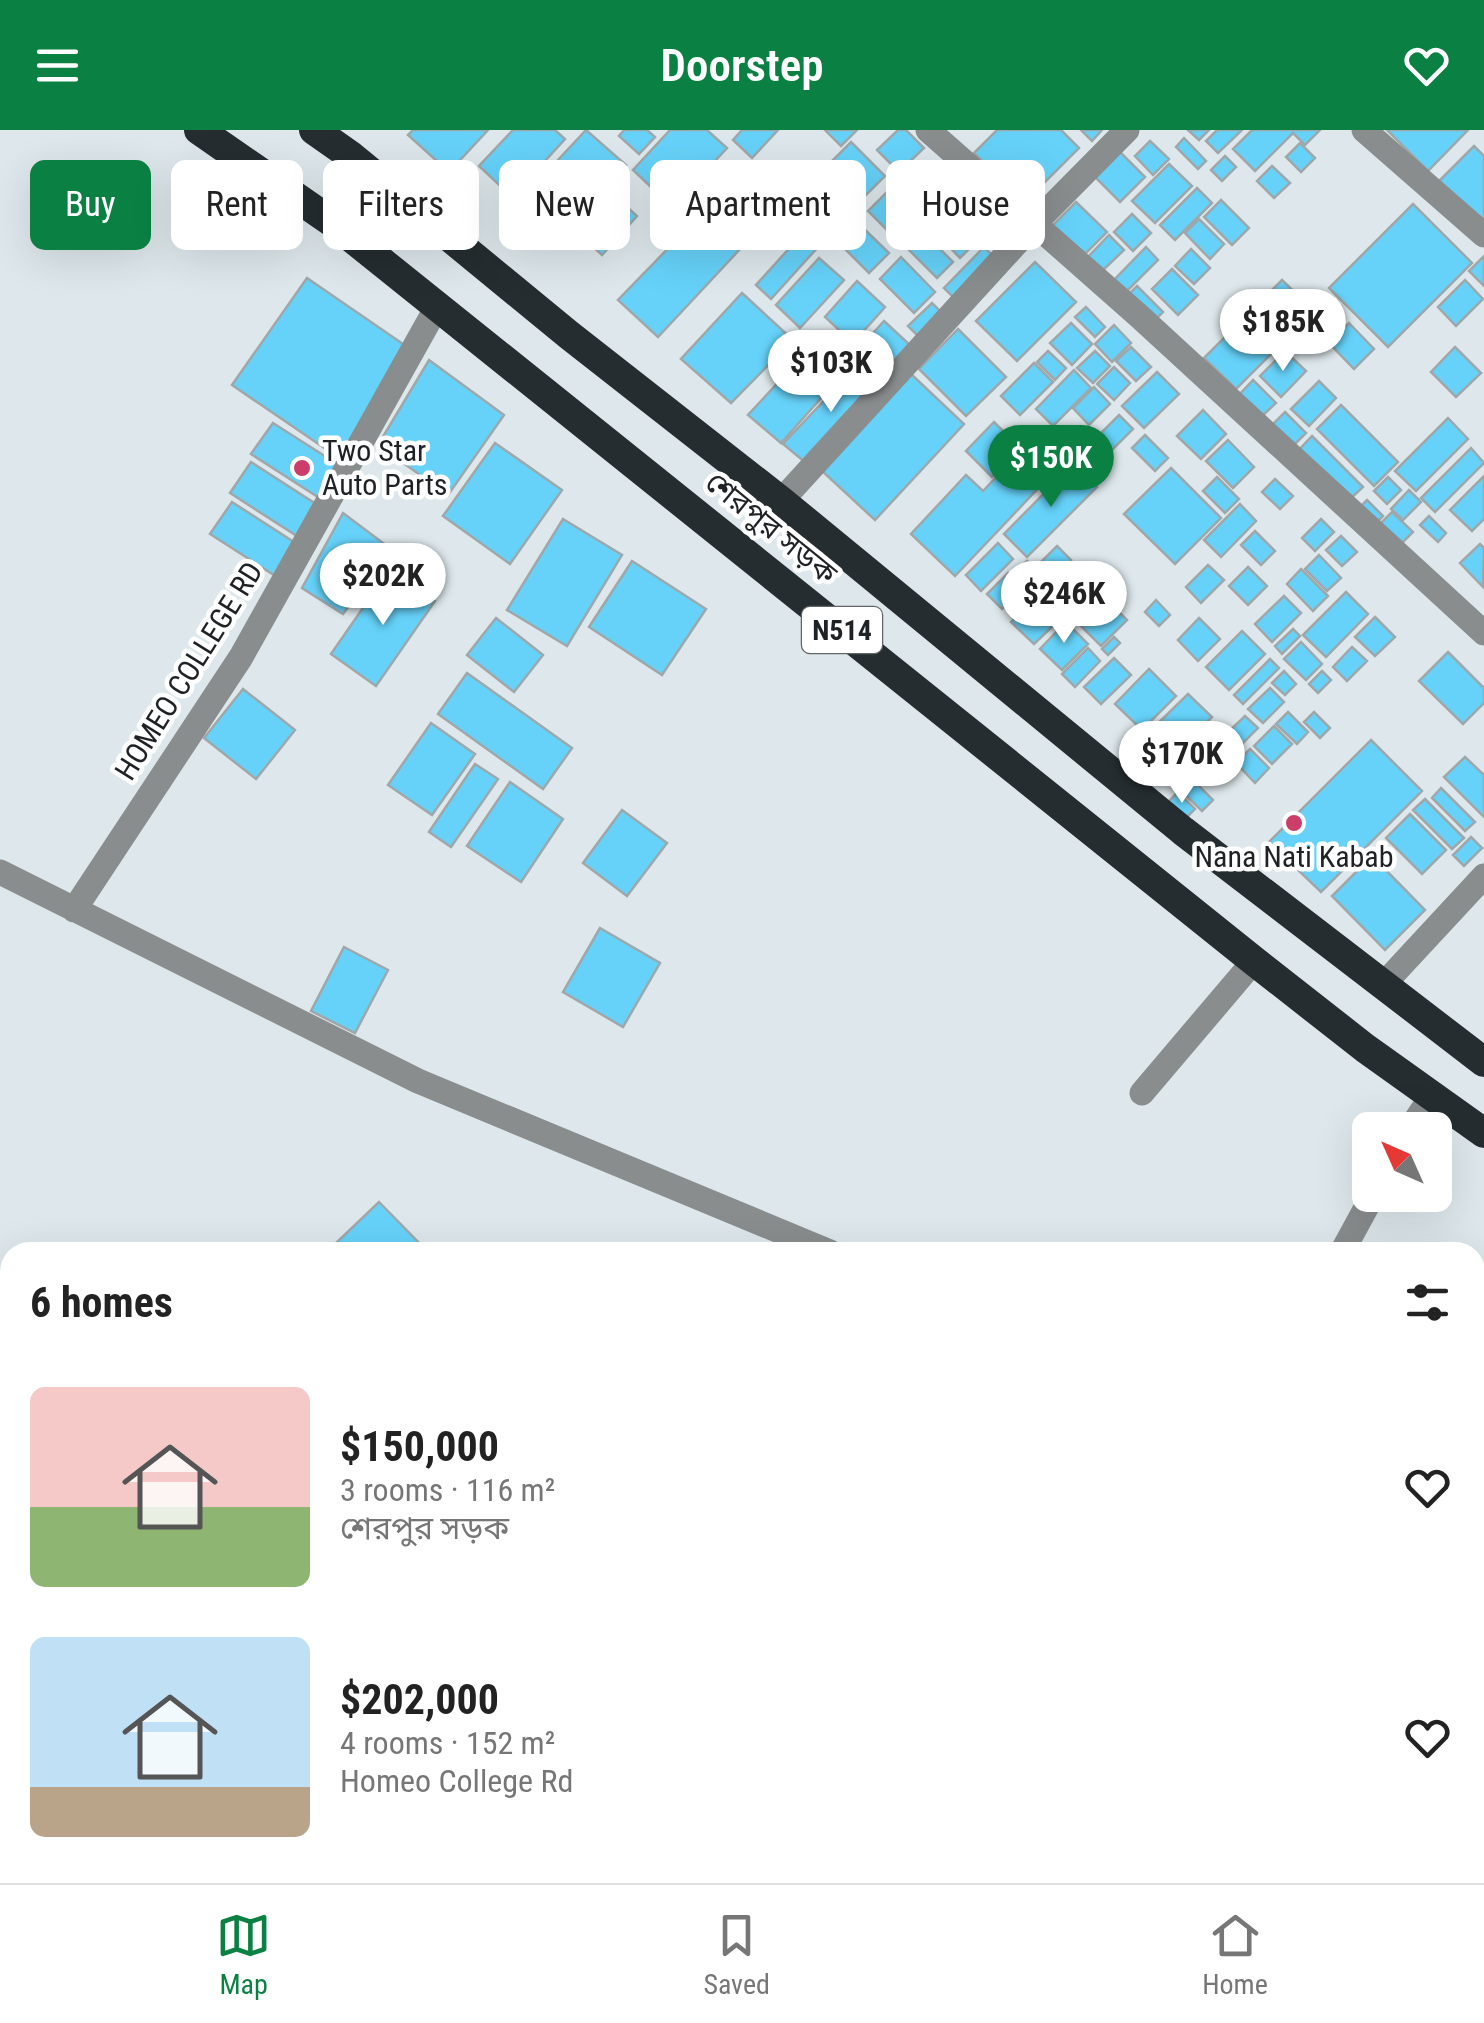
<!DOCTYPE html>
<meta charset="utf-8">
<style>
:root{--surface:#fff;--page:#f2f2f2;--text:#222;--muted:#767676;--line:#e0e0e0;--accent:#0b8043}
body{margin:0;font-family:"Roboto Condensed","Noto Sans Bengali",sans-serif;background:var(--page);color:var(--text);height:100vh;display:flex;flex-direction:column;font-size:38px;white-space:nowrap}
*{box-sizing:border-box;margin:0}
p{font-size:32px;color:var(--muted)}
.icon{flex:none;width:55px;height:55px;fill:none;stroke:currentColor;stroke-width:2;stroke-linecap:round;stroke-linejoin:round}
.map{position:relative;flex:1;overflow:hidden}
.sheet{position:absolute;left:0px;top:1112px;width:1485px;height:642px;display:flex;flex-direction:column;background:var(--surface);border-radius:30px 30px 0 0;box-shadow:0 10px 40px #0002}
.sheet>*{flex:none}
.banner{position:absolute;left:30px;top:30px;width:1425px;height:90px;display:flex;gap:20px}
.needle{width:65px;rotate:315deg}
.tools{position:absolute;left:1352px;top:982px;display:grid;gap:20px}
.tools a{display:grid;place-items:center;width:100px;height:100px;border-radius:15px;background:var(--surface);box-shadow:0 10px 40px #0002;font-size:50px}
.price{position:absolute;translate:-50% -85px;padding:0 22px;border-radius:35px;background:#fff;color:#222;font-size:32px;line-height:65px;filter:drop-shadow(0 2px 5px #0008)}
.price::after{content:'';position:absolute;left:50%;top:60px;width:30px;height:22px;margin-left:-15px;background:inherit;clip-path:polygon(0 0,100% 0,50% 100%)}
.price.on{background:var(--accent);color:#fff}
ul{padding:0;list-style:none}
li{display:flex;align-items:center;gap:30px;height:250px;padding:0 30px}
li span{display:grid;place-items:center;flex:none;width:280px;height:200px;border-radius:15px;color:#555}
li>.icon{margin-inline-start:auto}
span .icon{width:120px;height:120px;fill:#fffc;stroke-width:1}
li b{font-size:42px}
h2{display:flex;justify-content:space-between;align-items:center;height:120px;padding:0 30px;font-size:42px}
.tag{padding:0 35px;border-radius:15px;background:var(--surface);box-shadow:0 10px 40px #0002;font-size:35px;line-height:90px}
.tag.on{background:var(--accent);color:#fff}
header{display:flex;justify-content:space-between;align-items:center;height:130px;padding:0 30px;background:var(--accent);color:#fff;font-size:45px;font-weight:600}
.menu{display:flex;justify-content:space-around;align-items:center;height:140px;border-top:2px solid var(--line);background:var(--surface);font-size:28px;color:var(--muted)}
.menu a{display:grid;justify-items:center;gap:5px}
.menu .on{color:var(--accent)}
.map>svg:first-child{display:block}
</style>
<header><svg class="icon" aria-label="menu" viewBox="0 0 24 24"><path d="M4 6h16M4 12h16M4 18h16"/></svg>Doorstep<svg class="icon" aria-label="heart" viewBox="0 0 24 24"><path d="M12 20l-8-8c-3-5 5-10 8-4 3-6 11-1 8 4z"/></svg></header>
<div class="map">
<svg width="1484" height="1753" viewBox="0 0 1484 1753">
<rect width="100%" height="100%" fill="#dee8ec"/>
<path fill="#66d2f9" stroke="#9ea8ab" stroke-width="2.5" d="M413,0H488L449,42L408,5Z
M513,0H555L565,9L512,67L479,36Z
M586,0L626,35L557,110L518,73Z
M624,0H647L655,7L639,24L619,6Z
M670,0H707L727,18L672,77L633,40Z
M742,0H778L752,28L733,10Z
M825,0H857L841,16Z
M898,0H906L924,18L899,42L877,20Z
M997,0H1061L1079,18L1024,73L974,23Z
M1081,0H1102L1092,11Z
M1188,0H1209L1199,10Z
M1217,0H1242L1218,23L1206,11Z
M1252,0H1320L1305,15L1293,3L1255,41L1233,19Z
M1387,0H1468L1428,41Z
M1184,8L1206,31L1198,39L1176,17Z
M1150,11L1169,29L1153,45L1135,26Z
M851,12L885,46L860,71L826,37Z
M1300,13L1315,28L1301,42L1286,27Z
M1474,16L1484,26V96L1439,51Z
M1117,19L1145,47L1120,72L1092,44Z
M1225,26L1236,37L1222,51L1211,40Z
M915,34L936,55L889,102L868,81Z
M1169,34L1192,56L1155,93L1132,71Z
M1272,36L1290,53L1274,68L1257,51Z
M747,37L784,72L658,207L618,170Z
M942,58L962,79L938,104L917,83Z
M1197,58L1212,73L1175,110L1160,95Z
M840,63L857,81L835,103L817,86Z
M614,65L637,86L602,125L579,104Z
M1221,70L1249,98L1232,115L1204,87Z
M1076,72L1107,102L1080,129L1049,99Z
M1413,74L1472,133L1388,217L1329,158Z
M1132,84L1151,103L1133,121L1114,102Z
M961,86L982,106L960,128L940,107Z
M1199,89L1224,114L1210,129L1185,103Z
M858,93L889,123L869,143L839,113Z
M916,95L953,132L937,148L900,111Z
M804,102L819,116L771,169L756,155Z
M1109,105L1124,120L1099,144L1085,130Z
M984,117L994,127L954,168L944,158Z
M1146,117L1158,130L1125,163L1113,151Z
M1191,119L1210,138L1194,154L1175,136Z
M1484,126V156L1469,141Z
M901,127L935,162L914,183L880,149Z
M819,128L844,150L800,198L776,175Z
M1035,132L1076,172L1017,231L976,191Z
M1172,139L1198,165L1178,185L1152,159Z
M307,148L406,216L339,328L232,255Z
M1282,150L1314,181L1236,259L1204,228Z
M1465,150L1483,169L1456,196L1438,177Z
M857,151L885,177L853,213L825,187Z
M1137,156L1163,182L1152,193L1126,167Z
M742,163L793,210L731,273L681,229Z
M932,173L943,184L919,207L908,196Z
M1086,177L1105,197L1095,207L1075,187Z
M884,191L911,216L884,244L858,220Z
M1071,193L1092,214L1072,235L1050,213Z
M1349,193L1374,219L1354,239L1329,213Z
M1114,195L1131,213L1112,232L1095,214Z
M958,199L1006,247L966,286L919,239Z
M823,204L854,231L781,313L748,285Z
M1131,217L1151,237L1136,251L1116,231Z
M1455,217L1481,243L1456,267L1431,242Z
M1048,221L1066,238L1055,250L1037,232Z
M1095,221L1110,236L1093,253L1077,238Z
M1285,221L1306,241L1281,267L1260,246Z
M429,230L504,285L448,365L378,315Z
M1034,233L1053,252L1020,285L1001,266Z
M857,236L878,254L806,333L783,314Z
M1114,237L1130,253L1114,270L1097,254Z
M1074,240L1091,258L1053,296L1036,279Z
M1157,242L1179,264L1144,298L1122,276Z
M911,244L964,294L875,390L822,341Z
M1253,250L1276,273L1259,289L1237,267Z
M1319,251L1336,268L1309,296L1291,279Z
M1094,257L1110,274L1089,295L1073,278Z
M1341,275L1398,332L1374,356L1317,299Z
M1203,280L1226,304L1201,329L1177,306Z
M1285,282L1306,303L1291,318L1270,297Z
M1119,285L1133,299L1099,333L1085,319Z
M1448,288L1468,309L1416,361L1395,341Z
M994,292L1020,318L992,347L966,321Z
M273,293L342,337L321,369L251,324Z
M1145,305L1168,328L1155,341L1132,318Z
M1312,306L1363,357L1346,373L1296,323Z
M1228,310L1254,337L1233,358L1206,331Z
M495,313L562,360L510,434L443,386Z
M1471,318L1484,333L1435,382L1421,368Z
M1019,323L1047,349L955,446L911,404L966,345L983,361Z
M251,332L319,376L300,408L230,363Z
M1074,333L1097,357L1027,427L1004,404Z
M1171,338L1221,388L1175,434L1124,384Z
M1484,346V389L1472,401L1450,380Z
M1217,347L1239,369L1225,383L1203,361Z
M1388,347L1401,360L1387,374L1374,361Z
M1275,349L1293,366L1280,379L1262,362Z
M1409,360L1421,372L1403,390L1391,379Z
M1367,370L1383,386L1373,396L1357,380Z
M232,372L300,416L280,449L210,404Z
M1240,374L1256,391L1221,427L1204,410Z
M1392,382L1413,402L1398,417L1377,397Z
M343,383L391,419L343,484L302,458Z
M1429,386L1446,403L1438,412L1420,395Z
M563,389L622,425L567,516L507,480Z
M1321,389L1334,402L1315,421L1302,408Z
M1255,401L1275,421L1261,435L1241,415Z
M1341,406L1357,422L1342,436L1326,420Z
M998,413L1013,429L981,461L966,445Z
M1480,414L1484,418L1483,457L1460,433Z
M1057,416L1071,430L1056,445L1042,431Z
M1319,425L1341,448L1327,461L1305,439Z
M632,431L706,479L662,545L589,497Z
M1027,431L1036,440L1026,451L1016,441Z
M1208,435L1224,450L1201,473L1186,457Z
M1248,437L1267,456L1248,475L1229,456Z
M390,439L435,471L376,556L331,524Z
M1301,439L1328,466L1313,481L1287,454Z
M1008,443L1023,458L1002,479L987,464Z
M1055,450L1076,471L1056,490L1035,469Z
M1096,459L1127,490L1101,516L1070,485Z
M1346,462L1368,484L1326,527L1303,505Z
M1284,466L1301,483L1272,512L1255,494Z
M1156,470L1170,485L1159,496L1145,482Z
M1031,472L1054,495L1034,514L1011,492Z
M1375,487L1395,507L1375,526L1355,507Z
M496,488L543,525L514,562L467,525Z
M1199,488L1220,509L1198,531L1178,510Z
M1066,492L1088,514L1062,540L1040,519Z
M1293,499L1300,506L1282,524L1275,516Z
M1242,501L1265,524L1229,560L1206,537Z
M1114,507L1120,513L1108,525L1102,519Z
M1301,512L1322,534L1306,550L1284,529Z
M1352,517L1367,531L1347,551L1333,537Z
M1088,518L1100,531L1075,557L1062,544Z
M1448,522L1484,558V573L1463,594L1419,551Z
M1114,528L1131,545L1101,574L1084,557Z
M1270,529L1279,538L1243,574L1234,565Z
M1149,539L1176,566L1142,600L1115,574Z
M1284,541L1296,554L1285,565L1272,553Z
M1322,541L1331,550L1318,563L1309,554Z
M467,543L572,618L543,659L438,584Z
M1270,558L1284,572L1263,593L1248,579Z
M243,559L295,600L256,649L204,608Z
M1188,564L1212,587L1169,630L1145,606Z
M1288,582L1308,602L1297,614L1276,594Z
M1314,582L1330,598L1320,608L1304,592Z
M1245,586L1258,598L1236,620L1223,607Z
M431,593L475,624L432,685L388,655Z
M1274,596L1292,614L1272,634L1254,616Z
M1208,600L1232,624L1205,651L1181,627Z
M1371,610L1422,661L1321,762L1269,712Z
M1250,619L1269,638L1255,653L1236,633Z
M1465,627L1484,645V687L1444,647Z
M475,634L498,649L451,717L429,702Z
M1188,645L1213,670L1202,681L1176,656Z
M510,652L563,689L521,752L467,716Z
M1441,658L1475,692L1465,701L1432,668Z
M1178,662L1195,679L1185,689L1168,672Z
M1425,669L1464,708L1452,719L1413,680Z
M622,680L667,713L627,766L583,733Z
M1410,684L1446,720L1422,744L1386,708Z
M1471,707L1482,718L1464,736L1453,725Z
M1372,726L1425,780L1385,820L1332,766Z
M600,798L660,833L623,897L563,862Z
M344,817L388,840L355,903L311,881Z
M379,1072L428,1122H344L335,1114Z
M781,1745H839L844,1753H768Z
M890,1745H998L990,1753H881Z"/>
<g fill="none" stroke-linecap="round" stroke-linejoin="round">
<path stroke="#898d8e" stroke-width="25" d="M928,0L1139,186L1484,503
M1364,0L1484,105
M781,371L1034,94L1127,0
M0,742L418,951L830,1122
M74,780L241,527L438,175
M1382,856L1484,746
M1142,963L1254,831
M1409,1000L1432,966
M1342,1122L1373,1065
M1475,1357L1484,1360
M293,1745L298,1753
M746,1753L754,1745
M1109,1753L1116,1745
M1402,1753L1406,1749L1418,1753"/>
<path stroke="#252d30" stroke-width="30" d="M199,0L332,92L1254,831L1365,918L1484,1003
M314,0L351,26L569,205L781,371L1183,701L1484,932"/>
</g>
<g fill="#cc3e69" stroke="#fff" stroke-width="4">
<circle cx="302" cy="338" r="10"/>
<circle cx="1294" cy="693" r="10"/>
</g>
<g text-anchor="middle" stroke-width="9" stroke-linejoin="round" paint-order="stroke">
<rect fill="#fff" stroke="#626466" stroke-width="2.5" x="802" y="477" width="80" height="46" rx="8"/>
<g font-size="28" font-weight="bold" fill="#1f2224">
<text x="842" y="510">N514</text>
</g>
<g font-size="30" fill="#1f2224" stroke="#fff" text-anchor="start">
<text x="322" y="331">Two Star<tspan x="322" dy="34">Auto Parts</tspan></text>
<text x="1294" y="737" text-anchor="middle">Nana Nati Kabab</text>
</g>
<g font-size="30" fill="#1f2224" stroke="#fff">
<text transform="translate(771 398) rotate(39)" y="10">শেরপুর সড়ক</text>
<text transform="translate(189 541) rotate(-58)" y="10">HOMEO COLLEGE RD</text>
</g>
</g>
</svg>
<div class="tools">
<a><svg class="needle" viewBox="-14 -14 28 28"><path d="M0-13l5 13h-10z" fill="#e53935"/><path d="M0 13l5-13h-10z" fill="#767676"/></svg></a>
</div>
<b class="price" style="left:1283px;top:244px">$185K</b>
<b class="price" style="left:831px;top:285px">$103K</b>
<b class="price on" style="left:1051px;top:380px">$150K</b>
<b class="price" style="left:383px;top:498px">$202K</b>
<b class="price" style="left:1064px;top:516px">$246K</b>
<b class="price" style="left:1182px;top:676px">$170K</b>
<div class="banner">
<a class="tag on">Buy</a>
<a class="tag">Rent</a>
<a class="tag">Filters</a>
<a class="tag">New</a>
<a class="tag">Apartment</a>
<a class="tag">House</a>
</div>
<section class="sheet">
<h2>6 homes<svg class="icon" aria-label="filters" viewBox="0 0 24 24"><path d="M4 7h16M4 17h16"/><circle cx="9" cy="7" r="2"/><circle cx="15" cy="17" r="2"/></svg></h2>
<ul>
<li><span style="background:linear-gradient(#f6c9c9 60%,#8fb573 0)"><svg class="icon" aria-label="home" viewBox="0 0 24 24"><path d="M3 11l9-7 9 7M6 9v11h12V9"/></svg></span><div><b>$150,000</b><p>3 rooms · 116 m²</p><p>শেরপুর সড়ক</p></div><svg class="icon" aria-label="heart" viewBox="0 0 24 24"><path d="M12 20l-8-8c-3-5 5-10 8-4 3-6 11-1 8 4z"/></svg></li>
<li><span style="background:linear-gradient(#bfe0f5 75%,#b9a48a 0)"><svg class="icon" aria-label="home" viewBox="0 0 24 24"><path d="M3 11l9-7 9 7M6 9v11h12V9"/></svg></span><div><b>$202,000</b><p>4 rooms · 152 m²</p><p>Homeo College Rd</p></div><svg class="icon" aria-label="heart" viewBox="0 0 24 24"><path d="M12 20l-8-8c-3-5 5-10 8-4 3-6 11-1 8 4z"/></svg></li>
</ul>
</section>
</div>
<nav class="menu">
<a class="on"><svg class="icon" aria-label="map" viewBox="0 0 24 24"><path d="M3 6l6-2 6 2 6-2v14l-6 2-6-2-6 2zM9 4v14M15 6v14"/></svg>Map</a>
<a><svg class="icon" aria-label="saved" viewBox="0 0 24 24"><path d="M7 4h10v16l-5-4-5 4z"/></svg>Saved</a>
<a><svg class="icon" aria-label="home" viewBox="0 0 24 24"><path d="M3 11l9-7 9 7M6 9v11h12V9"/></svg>Home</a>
</nav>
